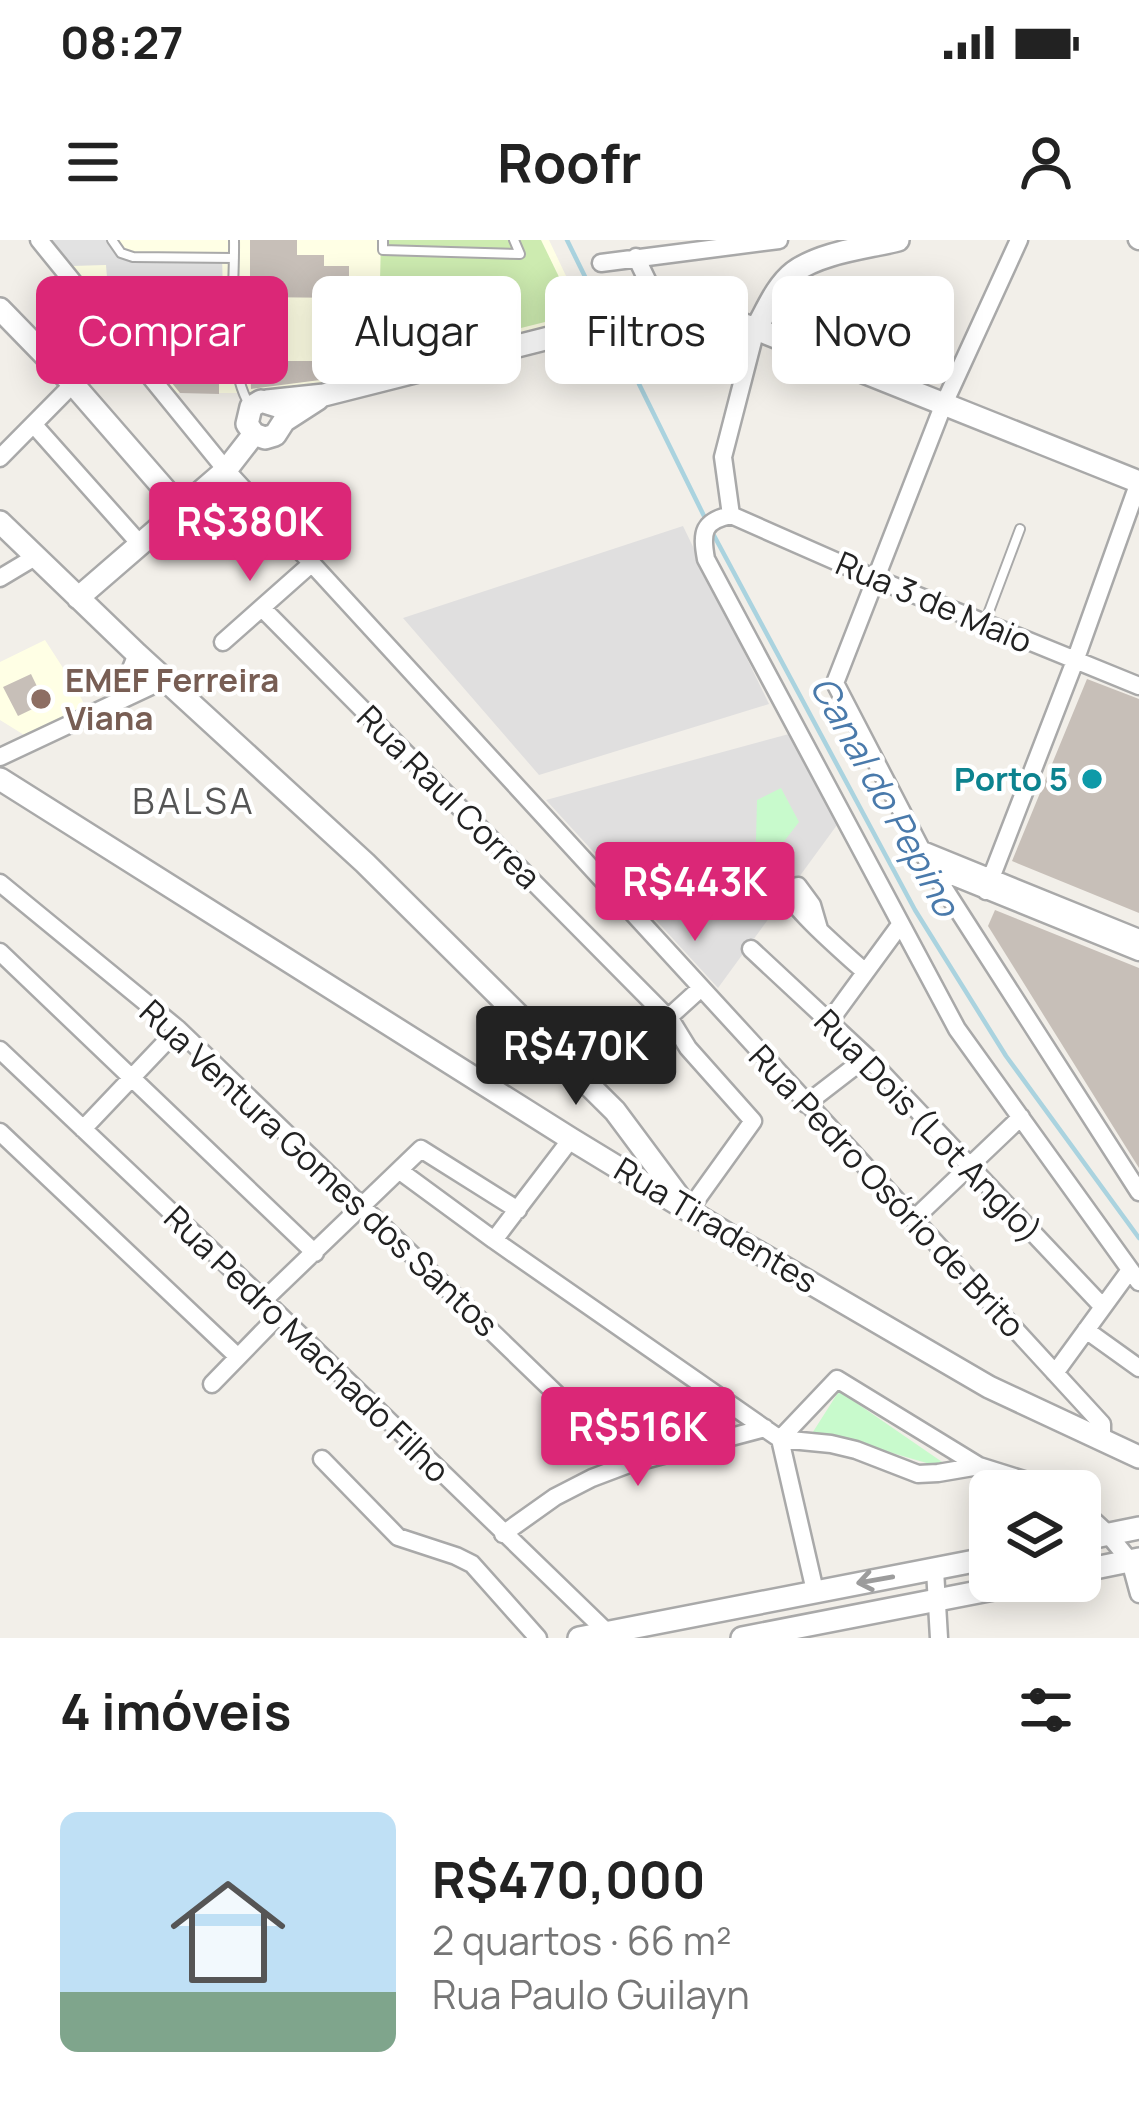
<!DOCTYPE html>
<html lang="pt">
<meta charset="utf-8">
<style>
:root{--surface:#fff;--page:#f2f2f2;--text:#222;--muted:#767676;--accent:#db2777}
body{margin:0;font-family:Manrope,sans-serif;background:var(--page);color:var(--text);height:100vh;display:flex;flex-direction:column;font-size:45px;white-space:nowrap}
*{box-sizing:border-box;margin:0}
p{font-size:39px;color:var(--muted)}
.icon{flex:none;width:66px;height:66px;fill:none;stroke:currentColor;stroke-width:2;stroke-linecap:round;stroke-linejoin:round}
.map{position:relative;height:1398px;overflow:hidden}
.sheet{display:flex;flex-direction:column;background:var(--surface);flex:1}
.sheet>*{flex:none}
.banner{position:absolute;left:36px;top:36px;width:1068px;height:108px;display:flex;gap:24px}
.buttons{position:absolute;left:969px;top:1230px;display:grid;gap:24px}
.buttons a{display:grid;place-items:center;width:132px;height:132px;border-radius:18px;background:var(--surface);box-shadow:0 6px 30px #0003;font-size:60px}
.price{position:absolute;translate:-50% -102px;padding:0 27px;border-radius:12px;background:var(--accent);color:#fff;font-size:39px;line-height:78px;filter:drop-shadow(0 3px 6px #0008)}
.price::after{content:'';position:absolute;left:50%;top:72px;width:36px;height:27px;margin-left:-18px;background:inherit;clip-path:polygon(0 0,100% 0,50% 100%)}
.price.on{background:#222;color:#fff}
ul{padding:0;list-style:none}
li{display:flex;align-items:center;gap:36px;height:300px;padding:0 60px}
li span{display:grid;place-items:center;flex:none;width:336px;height:240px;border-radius:18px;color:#555}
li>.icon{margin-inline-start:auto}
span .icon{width:144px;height:144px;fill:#fffc;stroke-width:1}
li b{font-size:51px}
h2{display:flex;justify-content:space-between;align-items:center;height:144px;padding:0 60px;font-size:51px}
.pill{padding:0 42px;border-radius:18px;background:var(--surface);box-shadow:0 6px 30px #0003;font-size:42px;line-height:108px}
.pill.on{background:var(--accent);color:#fff}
.status{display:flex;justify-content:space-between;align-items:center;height:84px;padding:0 60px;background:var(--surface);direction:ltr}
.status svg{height:33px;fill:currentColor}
header{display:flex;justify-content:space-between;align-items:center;height:156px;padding:0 60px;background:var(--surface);font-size:54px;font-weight:700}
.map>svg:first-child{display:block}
</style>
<div class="status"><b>08:27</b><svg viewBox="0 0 49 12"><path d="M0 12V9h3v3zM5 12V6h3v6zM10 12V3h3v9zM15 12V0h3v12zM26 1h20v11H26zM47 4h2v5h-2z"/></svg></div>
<header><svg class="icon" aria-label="menu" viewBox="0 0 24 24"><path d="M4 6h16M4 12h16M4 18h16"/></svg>Roofr<svg class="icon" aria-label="person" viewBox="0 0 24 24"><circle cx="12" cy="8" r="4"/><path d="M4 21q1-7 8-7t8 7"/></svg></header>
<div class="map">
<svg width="1139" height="1398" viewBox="0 0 1139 1398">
<rect width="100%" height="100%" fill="#f2efe9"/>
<path fill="#e0dfdf" d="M683,286L769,464L539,535L403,378Z
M789,494L837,585L718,748L546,560Z"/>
<path fill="#ffffe5" d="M39,0H549L586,78L320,153H177Z
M45,400L76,448L87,470L29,498L0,480V422Z"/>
<path fill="#cdebb0" d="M381,0H541L577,74L378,124Z"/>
<path fill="#c8facc" d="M781,548L799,582L755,639L757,560Z
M839,1151L948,1226L930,1224L851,1201L811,1195Z"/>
<path fill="#e2e2e2" d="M46,0H118V12H222L223,60L109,62L106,25L71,26Z"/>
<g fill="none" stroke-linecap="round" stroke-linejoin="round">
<path stroke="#aad3df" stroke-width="4.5" d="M567,0L596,59
M632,112L639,144L706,280
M711,290L915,670L1006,816L1139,998"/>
</g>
<path fill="#c7bfb8" d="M250,0H297V15H324V26H349V58L250,57Z
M219,63V154L180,153L137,100L138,64Z
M250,121H320V140L251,149Z
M31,434L45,463L18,476L3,447Z
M1087,439L1139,459V673L1012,621Z
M995,670L1139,728V928L988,686Z"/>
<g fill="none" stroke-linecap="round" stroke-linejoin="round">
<g stroke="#a9a9a9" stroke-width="12">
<path id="service" d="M112,0L121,13L133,17L234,18
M234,0C235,50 224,123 250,166
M383,0V10L520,14L514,0
M985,382L1020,289"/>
</g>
<g stroke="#a9a9a9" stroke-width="21">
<path id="minor" d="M39,0L226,230L1102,1184V1198
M1019,0L943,166L835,443L931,628L1139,952
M1137,0L1139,1
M636,17L661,69
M601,23L779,0
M34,185L140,304
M0,218L73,144
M731,275C703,281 701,292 706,319L957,789L1139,1042
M731,275L874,338L1139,446
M731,275L723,217L756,89
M0,338L35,317
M262,368L672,782L688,808L753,881L689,970
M223,402L311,324
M116,465L137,414
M0,517L166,439
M920,609L1139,698
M932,628L1139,712
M0,643L178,789L629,1224
M986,651L1075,421L1139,242
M819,689L812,665L798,646L794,647C793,651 791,654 791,657C792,668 853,721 865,732
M751,709L867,817L1103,1067
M0,712L315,1013
M668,778L701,748
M829,782L900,685
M0,810L264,1060L612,1397
M806,864L867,817
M83,889L178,789
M0,892L238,1117
M400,931L494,1000L780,1199L831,1204L856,1210L918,1234L938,1233L979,1226
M914,979L1021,877
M494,1000L571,899
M264,1060L421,909L518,970
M1086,1090L1139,1128
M1055,1133L1130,1030
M212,1144L279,1075
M780,1199L837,1139L979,1226L1059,1251
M780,1199L815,1351
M322,1219L398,1297L456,1316L472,1324L538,1398
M1080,1268L1108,1294L1130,1321L1139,1354
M503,1294L555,1257L592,1238L629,1224L765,1188
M935,1330L939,1398"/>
</g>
<g stroke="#a9a9a9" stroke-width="26">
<path id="tertiary" d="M0,69L73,144L180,267
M756,89C767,70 776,46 794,32C822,12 866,8 898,0
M267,161L324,155L683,64L756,89L1139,242
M254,194L265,198L275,195L284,181L318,159
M254,194L247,184L251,167L261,161L277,166
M0,282L137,414L365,623L615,871L679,957
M78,358L226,230L254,194
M0,539L571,899L742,1003L989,1147L1139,1217
M1080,1300L1139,1288
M1080,1331L1139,1319
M579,1398L990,1318
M742,1398L1035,1341"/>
</g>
<use href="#service" stroke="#fff" stroke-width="8"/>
<use href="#minor" stroke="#fff" stroke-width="16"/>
<use href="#tertiary" stroke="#fff" stroke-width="21"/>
</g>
<defs><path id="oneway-shaft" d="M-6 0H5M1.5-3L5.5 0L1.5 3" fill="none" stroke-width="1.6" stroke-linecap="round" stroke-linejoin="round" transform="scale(3)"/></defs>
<use stroke="#9c9c9c" href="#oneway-shaft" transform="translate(875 1340) rotate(170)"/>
<circle fill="#8d6e63" stroke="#fff" stroke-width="4.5" cx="41" cy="459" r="12"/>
<circle fill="#0f9aa8" stroke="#fff" stroke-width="4.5" cx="1092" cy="539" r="12"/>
<g text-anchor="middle" stroke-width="9" stroke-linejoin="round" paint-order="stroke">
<g font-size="33" fill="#222" stroke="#fff">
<text transform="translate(934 362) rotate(23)" y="12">Rua 3 de Maio</text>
<text transform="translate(449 557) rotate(45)" y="12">Rua Raul Correa</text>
<text transform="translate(928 886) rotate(46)" y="12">Rua Dois (Lot Anglo)</text>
<text transform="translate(319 928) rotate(43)" y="12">Rua Ventura Gomes dos Santos</text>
<text transform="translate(887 951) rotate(47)" y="12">Rua Pedro Osório de Brito</text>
<text transform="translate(716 985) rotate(31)" y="12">Rua Tiradentes</text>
<text transform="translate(307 1104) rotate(44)" y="12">Rua Pedro Machado Filho</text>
</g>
<g font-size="33" font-weight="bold" fill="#785e54" stroke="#fff" text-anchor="start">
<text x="65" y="452">EMEF Ferreira<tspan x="65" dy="38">Viana</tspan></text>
</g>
<g font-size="33" font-weight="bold" fill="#0d838f" stroke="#fff" text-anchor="end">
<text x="1068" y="551">Porto 5</text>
</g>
<g font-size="36" font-style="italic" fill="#4a7aab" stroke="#fff">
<text transform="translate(885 556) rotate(61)" y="13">Canal do Pepino</text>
</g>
<g font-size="36" letter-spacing="3" fill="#555" stroke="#fff">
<text x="194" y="574">BALSA</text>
</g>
</g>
</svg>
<div class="buttons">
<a><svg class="icon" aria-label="layers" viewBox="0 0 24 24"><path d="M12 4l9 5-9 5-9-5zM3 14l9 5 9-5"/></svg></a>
</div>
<b class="price" style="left:250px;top:344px">R$380K</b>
<b class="price" style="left:695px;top:704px">R$443K</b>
<b class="price on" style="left:576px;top:868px">R$470K</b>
<b class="price" style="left:638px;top:1249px">R$516K</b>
<div class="banner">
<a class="pill on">Comprar</a>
<a class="pill">Alugar</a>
<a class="pill">Filtros</a>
<a class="pill">Novo</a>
</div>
</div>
<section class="sheet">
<h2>4 imóveis<svg class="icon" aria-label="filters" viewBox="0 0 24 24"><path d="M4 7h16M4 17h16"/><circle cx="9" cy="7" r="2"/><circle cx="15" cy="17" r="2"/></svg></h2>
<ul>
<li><span style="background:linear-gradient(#bfe0f5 75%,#7fa58c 0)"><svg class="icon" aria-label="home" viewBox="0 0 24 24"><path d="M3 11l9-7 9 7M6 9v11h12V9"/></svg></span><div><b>R$470,000</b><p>2 quartos · 66 m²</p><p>Rua Paulo Guilayn</p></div></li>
</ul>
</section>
